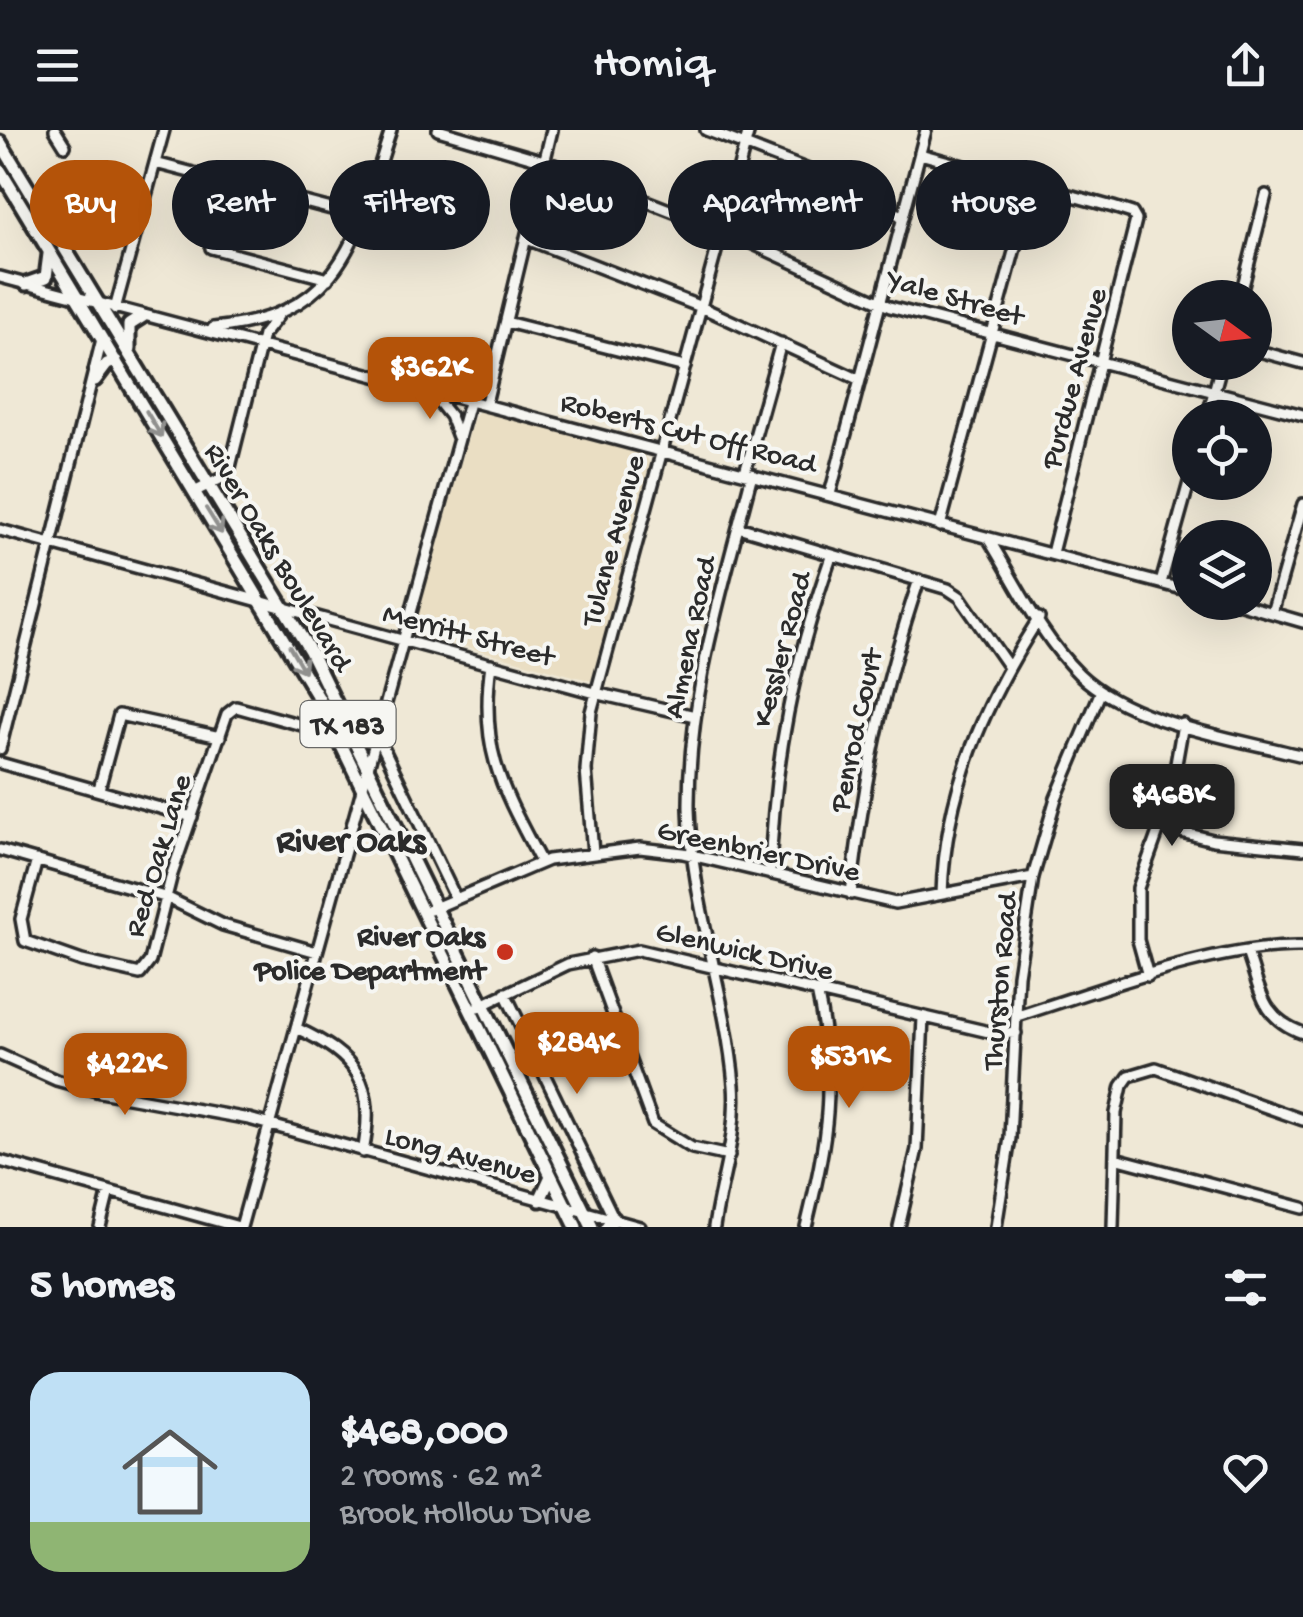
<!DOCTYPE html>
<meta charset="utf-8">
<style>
:root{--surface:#171b24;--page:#20242c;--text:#f1f3f6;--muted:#9ea1a6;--line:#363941;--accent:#b45309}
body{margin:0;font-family:"Gochi Hand",sans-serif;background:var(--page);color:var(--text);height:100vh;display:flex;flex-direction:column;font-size:38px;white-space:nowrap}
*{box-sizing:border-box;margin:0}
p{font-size:32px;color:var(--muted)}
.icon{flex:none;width:55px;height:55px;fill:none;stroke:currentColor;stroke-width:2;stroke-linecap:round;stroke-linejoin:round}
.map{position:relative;height:1097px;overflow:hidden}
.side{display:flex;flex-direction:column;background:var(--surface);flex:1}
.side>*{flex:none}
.guide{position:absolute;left:30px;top:30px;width:1245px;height:90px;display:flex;gap:20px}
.needle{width:65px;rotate:105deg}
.tools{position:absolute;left:1172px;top:150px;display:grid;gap:20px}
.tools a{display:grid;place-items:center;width:100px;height:100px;border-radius:50%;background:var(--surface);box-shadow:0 10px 40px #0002;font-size:50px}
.price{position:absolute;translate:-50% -85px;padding:0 22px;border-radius:20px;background:var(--accent);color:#fff;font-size:32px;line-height:65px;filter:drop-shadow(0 2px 5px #0008)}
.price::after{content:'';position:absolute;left:50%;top:60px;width:30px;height:22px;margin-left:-15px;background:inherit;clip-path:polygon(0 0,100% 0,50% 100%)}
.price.active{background:#222;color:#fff}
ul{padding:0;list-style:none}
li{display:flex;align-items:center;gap:30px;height:250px;padding:0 30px}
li+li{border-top:2px solid var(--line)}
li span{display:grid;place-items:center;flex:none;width:280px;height:200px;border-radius:30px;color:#555}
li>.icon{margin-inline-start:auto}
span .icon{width:120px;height:120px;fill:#fffc;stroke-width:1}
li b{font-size:42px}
h2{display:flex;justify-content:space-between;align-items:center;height:120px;padding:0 30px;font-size:42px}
.pill{padding:0 35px;border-radius:45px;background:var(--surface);box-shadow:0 10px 40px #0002;font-size:35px;line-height:90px}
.pill.active{background:var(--accent);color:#fff}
header{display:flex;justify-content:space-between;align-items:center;height:130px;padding:0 30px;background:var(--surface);font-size:45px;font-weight:600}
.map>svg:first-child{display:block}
</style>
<header><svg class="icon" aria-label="menu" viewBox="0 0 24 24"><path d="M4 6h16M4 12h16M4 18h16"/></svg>Homiq<svg class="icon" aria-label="share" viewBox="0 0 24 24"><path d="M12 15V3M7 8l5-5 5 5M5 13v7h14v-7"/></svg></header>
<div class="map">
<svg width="1303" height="1097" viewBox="0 0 1303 1097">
<rect width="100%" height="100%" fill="#efe8d6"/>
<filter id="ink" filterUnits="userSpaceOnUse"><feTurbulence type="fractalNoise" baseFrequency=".01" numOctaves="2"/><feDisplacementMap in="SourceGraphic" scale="20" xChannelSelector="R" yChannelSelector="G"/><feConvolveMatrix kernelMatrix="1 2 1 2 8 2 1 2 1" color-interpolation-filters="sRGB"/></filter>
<g filter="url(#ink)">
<path fill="#eadec3" d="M480,280L643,323L650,333L592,551L413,502L473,290Z"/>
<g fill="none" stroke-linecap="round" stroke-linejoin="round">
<g stroke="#2b2b2b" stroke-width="16">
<path id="minor" d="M55,0L65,16
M438,0L544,31L738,107L890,177L1303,285
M706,0L834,50L903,87
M920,24L1113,77L1132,83L1136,90L1052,423
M155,33L362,87
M527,109L701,177L860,250
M211,118L328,149
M0,147L1190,461
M1240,168L1266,65
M115,179L164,0
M506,192L685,237
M213,198C345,185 355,109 391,0
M1255,220L1303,233
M430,261L450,286L458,307
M486,273L552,0
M1207,288L1222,232
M745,342L781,213
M196,361L228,345L263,205L278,186
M830,364L926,0
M940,396L1032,55
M738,397L948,459L960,467L1008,536
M0,400L595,563L695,586
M988,408C1016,453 1041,507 1079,544C1131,594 1234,608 1303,626
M1161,453L1190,349
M1234,472L1303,492
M1272,483L1303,374
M491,534C479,621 502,658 541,732
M378,607L455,767
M0,619L102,209
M0,633L192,687
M99,659L119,585L220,607
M1161,697L1213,710L1303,719
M0,720L168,768L223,795L317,822
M593,723L586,640L591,582L749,0
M37,730L21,789L25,811L82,831L140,844L150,831L172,744L227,584L236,577L320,600L333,597
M770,744C774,630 793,535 831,427
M851,764C864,648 882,561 919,450
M942,764C945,661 984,574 1039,488
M430,780L548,730L640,718L683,723L895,773L1033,747
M1247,822C1261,861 1261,888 1303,903
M592,827L653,994L692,1018L729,1026
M1148,846L1138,810V758L1170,668L1183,594
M505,863L614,1089
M478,877L568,834L639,820L989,902L1016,903
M1017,886C1101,860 1216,815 1303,817
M296,898C357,926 377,953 363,1022
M0,925L56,950L100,962L249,989L640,1097
M1115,1028L1303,1078
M0,1031L239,1097
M100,1097L109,1061
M241,1097L470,269
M714,1097C721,1049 738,1004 734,955C726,861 691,773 689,678C688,564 724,454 752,344
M806,1097C828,1007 837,953 817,861
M899,1097L917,1019L923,887
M996,1097L1010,1008L1018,845L1033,747L1056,668L1101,561
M1113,1097L1116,983L1122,956L1129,946L1156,938L1303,990"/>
</g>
<g stroke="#2b2b2b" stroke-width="19">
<path id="major" d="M0,12L310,521L592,1097
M0,40L318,567L576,1097
M26,154L46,147L49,124
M129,219V195L143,186
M95,250L107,234L116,231
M354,606L375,612
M540,1070L551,1046
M607,1097L614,1089"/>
</g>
<use href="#minor" stroke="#f6f6f2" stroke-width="9"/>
<use href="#major" stroke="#f6f6f2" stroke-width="11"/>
</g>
<defs><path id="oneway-shaft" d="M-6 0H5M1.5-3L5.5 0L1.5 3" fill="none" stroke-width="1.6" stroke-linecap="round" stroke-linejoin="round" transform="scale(2.5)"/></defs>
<g stroke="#90908e">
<use href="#oneway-shaft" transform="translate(154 294) rotate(59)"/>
<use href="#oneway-shaft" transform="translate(214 391) rotate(58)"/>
<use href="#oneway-shaft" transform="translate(297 529) rotate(60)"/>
</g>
</g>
<circle fill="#c8321e" stroke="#f6f6f2" stroke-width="4" cx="505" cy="822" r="10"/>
<g text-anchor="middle" stroke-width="8" stroke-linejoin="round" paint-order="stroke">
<rect fill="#f6f6f2" stroke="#686867" stroke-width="2.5" x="300.5" y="571" width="95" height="46" rx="8"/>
<g font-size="28" font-weight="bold" fill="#2b2b2b">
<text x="348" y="604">TX 183</text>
</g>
<g font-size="30" fill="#2b2b2b" stroke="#f6f6f2">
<text transform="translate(956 166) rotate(16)" y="10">Yale Street</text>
<text transform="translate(1072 248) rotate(-75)" y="10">Purdue Avenue</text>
<text transform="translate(689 301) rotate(14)" y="10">Roberts Cut Off Road</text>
<text transform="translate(611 410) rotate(-75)" y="10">Tulane Avenue</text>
<text transform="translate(280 426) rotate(59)" y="10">River Oaks Boulevard</text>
<text transform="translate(469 503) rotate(15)" y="10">Merritt Street</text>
<text transform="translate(688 507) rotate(-78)" y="10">Almena Road</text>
<text transform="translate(780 519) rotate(-75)" y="10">Kessler Road</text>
<text transform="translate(854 600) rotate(-78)" y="10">Penrod Court</text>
<text transform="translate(759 719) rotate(12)" y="10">Greenbrier Drive</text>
<text transform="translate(156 725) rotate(-73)" y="10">Red Oak Lane</text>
<text transform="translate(745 819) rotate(13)" y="10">Glenwick Drive</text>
<text transform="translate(998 851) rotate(-85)" y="10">Thurston Road</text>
<text transform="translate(461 1023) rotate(15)" y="10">Long Avenue</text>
</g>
<g font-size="30" font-weight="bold" fill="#2b2b2b" stroke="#f6f6f2" text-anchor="end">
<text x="485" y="815">River Oaks<tspan x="485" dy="34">Police Department</tspan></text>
</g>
<g font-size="35" font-weight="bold" fill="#2b2b2b" stroke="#f6f6f2">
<text x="351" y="720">River Oaks</text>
</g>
</g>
</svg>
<div class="tools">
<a><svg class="needle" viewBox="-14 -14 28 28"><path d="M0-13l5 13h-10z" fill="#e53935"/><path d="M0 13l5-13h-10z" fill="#9ea1a6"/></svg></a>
<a><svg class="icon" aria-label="locate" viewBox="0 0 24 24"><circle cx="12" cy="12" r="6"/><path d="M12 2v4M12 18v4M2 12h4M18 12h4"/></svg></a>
<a><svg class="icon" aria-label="layers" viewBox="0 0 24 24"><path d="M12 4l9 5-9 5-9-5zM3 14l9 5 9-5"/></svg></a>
</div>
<b class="price" style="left:430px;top:292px">$362K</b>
<b class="price active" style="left:1172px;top:719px">$468K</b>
<b class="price" style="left:577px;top:967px">$284K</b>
<b class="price" style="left:849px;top:981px">$531K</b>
<b class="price" style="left:125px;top:988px">$422K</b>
<div class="guide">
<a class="pill active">Buy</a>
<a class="pill">Rent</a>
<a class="pill">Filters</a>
<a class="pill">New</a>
<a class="pill">Apartment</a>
<a class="pill">House</a>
</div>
</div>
<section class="side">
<h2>5 homes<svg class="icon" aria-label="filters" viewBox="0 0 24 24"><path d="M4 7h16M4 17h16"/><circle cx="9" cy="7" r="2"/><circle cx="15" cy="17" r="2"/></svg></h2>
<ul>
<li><span style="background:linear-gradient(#bfe0f5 75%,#8fb573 0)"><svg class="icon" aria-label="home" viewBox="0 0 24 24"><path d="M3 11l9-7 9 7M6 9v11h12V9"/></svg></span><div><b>$468,000</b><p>2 rooms · 62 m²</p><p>Brook Hollow Drive</p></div><svg class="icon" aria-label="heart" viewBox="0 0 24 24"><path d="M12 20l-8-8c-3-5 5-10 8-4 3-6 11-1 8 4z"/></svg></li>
</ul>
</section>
